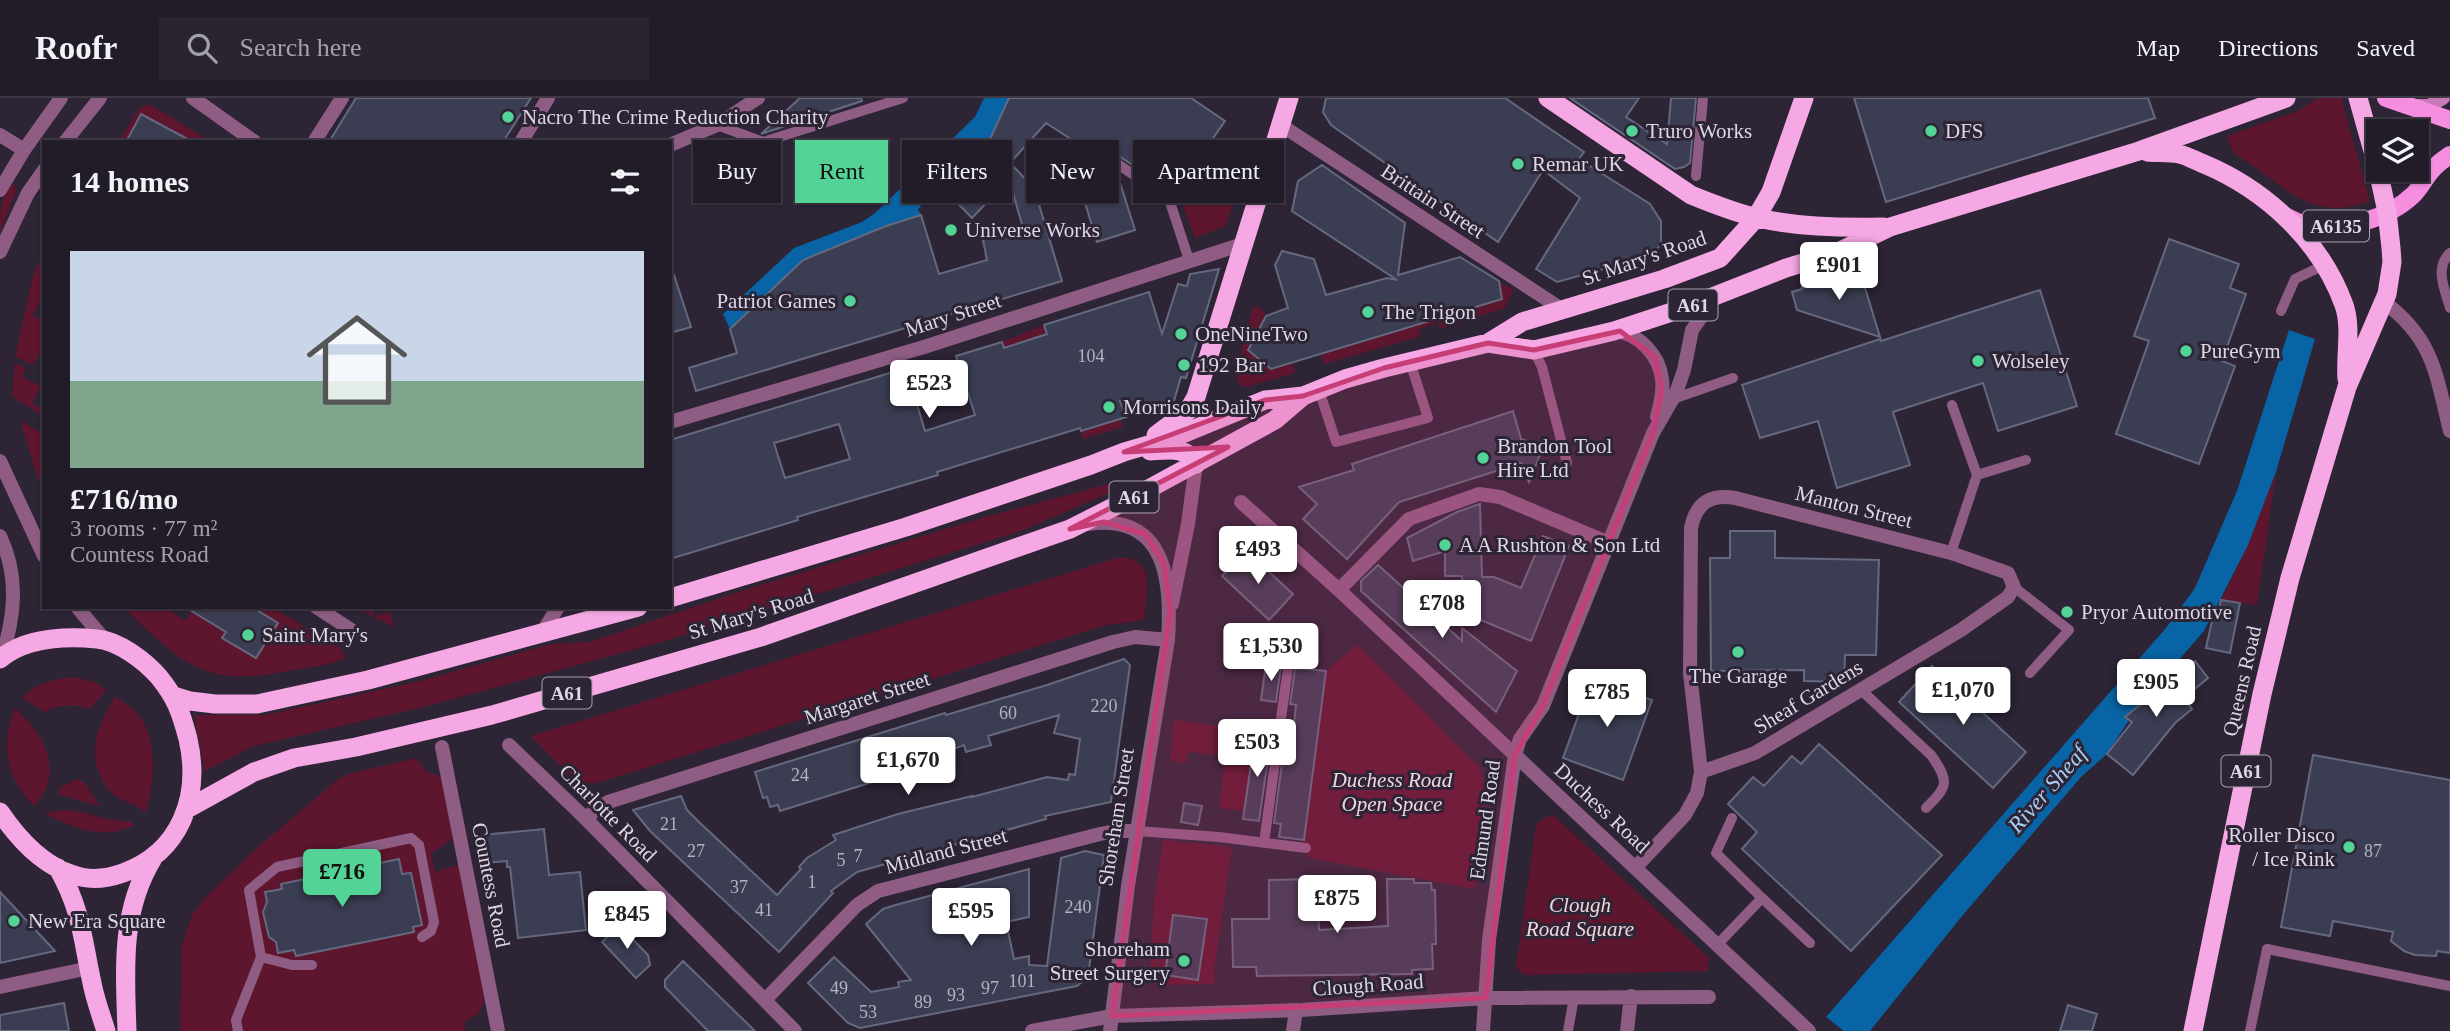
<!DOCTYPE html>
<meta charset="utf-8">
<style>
:root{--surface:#221b28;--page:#2a2430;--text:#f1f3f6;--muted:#a2a1a8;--line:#3f3945;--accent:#53d396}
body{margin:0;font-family:Georgia,serif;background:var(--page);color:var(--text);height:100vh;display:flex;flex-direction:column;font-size:26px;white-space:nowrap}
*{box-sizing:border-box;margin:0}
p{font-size:23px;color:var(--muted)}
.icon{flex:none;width:38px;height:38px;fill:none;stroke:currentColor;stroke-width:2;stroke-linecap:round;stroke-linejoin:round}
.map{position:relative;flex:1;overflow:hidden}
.drawer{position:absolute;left:42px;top:42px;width:630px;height:469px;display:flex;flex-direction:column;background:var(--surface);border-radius:0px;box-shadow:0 2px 5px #0004,0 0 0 2px var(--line)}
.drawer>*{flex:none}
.banner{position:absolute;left:693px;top:42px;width:665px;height:63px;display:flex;gap:14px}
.controls{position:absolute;left:2366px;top:21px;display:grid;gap:14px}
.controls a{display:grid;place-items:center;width:63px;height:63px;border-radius:0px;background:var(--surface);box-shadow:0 2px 5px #0004,0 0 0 2px var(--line);font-size:35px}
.price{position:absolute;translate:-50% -60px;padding:0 16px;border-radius:7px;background:#fff;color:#222;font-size:23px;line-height:46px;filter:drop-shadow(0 2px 4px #0008)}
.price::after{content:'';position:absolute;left:50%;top:42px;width:21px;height:16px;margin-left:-10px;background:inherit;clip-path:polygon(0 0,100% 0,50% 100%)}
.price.selected{background:var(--accent);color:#111}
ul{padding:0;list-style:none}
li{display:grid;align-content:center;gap:14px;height:371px;padding:0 28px}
li span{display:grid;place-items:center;height:217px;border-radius:0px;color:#555}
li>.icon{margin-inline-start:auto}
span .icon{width:126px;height:126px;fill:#fffc;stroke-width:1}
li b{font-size:30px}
h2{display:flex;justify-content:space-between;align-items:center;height:84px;padding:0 28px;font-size:30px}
.pill{padding:0 24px;border-radius:0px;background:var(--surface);box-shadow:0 2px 5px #0004,0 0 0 2px var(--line);font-size:24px;line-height:63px}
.pill.selected{background:var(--accent);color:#111}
header{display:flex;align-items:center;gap:42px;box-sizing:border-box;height:98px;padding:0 35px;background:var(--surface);border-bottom:2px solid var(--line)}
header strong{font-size:33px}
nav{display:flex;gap:38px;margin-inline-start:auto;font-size:24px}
.search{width:490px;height:63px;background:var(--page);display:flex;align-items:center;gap:18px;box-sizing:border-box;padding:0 24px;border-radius:0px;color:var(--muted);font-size:26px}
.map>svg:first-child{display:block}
</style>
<header>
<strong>Roofr</strong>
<div class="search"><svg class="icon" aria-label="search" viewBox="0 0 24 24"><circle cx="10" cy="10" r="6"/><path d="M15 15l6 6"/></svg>Search here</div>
<nav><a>Map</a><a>Directions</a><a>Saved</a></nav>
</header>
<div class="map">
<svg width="2450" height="933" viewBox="0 0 2450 933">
<rect width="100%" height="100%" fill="#2d2436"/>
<path fill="#5d162d" d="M2318,0H2341L2370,103C2306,127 2282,82 2233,55L2227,38L2298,13Z
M149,6L212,44H193L141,16L126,44H118L139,11Z
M1196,65L1238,91L1226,128L1195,140L1177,92Z
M14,85L16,93L0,134C0,115 0,96 14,85Z
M44,152V197L33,217L44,224V248L33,267L15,258L33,178Z
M1497,183L1513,191L1505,210L1440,231L1437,221L1502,201Z
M1253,208L1261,210L1266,218L1248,252L1271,271L1292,264L1295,275L1246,289L1239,286L1236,276Z
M1434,222L1435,226L1419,231L1421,238L1324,266L1321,256Z
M1044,227L1058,268L1004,250L1002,244Z
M15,265L26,270L22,278L41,289L32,305L44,312V319L12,298Z
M923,265L930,289L913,294L906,270Z
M1120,320L1123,329L1083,341L1081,333Z
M20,322L44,337V394L35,372Z
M2276,374L2257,507L2221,502L2248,447Z
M1112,385L1121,390L1018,434L665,543L420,610L254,648L205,673L194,617H265L420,583L551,546L590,544L744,492L982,420Z
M1117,460C1157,457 1147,495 1144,521L1139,523L1106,527L597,685H584L574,682L531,638Z
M123,509H165L185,523L192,513L226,534L223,540L256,560L278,525L252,509H271L339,549L343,553L345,560C331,568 309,569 293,572C204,591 184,567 123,509Z
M354,509H372L374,518L390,514L394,529Z
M1357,546L1479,669L1487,696L1474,791L1309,760L1303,743L1326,573Z
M74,579L97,585L106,592L90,611C73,606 61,605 45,614L22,600C36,585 54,581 74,579Z
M115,598C124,605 134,610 140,619C158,644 155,689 145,715C136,706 122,703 112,695C106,691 102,683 100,677C87,649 101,623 115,598Z
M15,610C34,628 56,655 48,684C46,693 40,700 35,708C6,682 0,646 15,610Z
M1174,622L1256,633L1245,713L1219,710L1225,658L1188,654L1186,665L1170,663Z
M417,660L426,673L442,679L453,738L450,743L431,755L435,774L453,768H461L485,898L480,914L464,925L466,933H180L182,846L192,817L205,800L257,750L337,682L348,676Z
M76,681L84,684L100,708L57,696L61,689Z
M63,712C86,712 104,724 130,723L134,727C104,743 72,730 44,715Z
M1553,717L1709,860L1708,873L1524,877L1516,869L1536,727L1542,721Z
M1163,742L1232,749L1214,873L1215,886L1157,887L1153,886L1150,879L1154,802Z"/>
<path fill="#0864a4" d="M984,0H1009L991,39L943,90L926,100L918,112L921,117L886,128L803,162L730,231L723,216L794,150L862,124L875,115L975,19Z
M2289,232L2315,241L2276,374L2248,447L2204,533L2137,610L2107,656L2081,679L1962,818L1870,933H1844L1826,919L2166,530L2195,490L2237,393Z"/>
<path fill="#3b3e52" stroke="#65697f" stroke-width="2" fill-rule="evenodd" d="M356,0H531L503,44H329Z
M800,0H861L862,3L761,36Z
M1009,0H1191L1225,23L1177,92L1142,68L1140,72L1110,52L1106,51L1100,53V62L1117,75L1135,132L1097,144L1082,95L1078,96L1069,65L1080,47L1046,25L1010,65L1034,90L1062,183L696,293L689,270L737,255L730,231L803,162L886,128L921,117L939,176L987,162L983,142L1023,130L1009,81L972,120L943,90L991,39Z
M1326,0H1505L1584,54L1579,61L1650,106L1661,123V146L1652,158L1557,184L1536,171L1580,100L1543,72L1498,144L1331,27L1323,14Z
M1570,0H1639L1626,19L1667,46L1671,0H1696L1690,65L1684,69L1675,71Z
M1854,0H2148L2155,20L1886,104Z
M141,16L193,44H126Z
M1322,67L1405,125L1398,177L1460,159L1499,183L1502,201L1271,271L1248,252L1266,218L1288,210L1275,167L1282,153L1314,161L1326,197L1387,180L1397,182L1292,113L1298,83Z
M2169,141L2239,166L2230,190L2246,196L2222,263L2235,268L2199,366L2116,336L2149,243L2134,238Z
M1219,171L1186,280L1181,279L1172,310L1168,313L1152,308L1151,312L1120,303L1126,319L1081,333L1080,330L937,374L938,377L797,419L798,422L670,461V342L906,270L925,333L975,317L956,258L1002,244L1004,250L1047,236L1044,227L1149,194L1162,236L1178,186L1187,188L1190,176ZM839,326L850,361L785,380L774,345Z
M1855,172L1862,180L1880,239L1797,212L1792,194L1802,191V188L1814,185L1816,187Z
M674,177L691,229L670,235V178Z
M2040,192L2077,308L1998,333L1983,285L1893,314L1910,367L1837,390L1818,323L1760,340L1742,287L1880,241L1881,243Z
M1513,313L1521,341L1543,349L1529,384L1521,365L1399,404L1347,461L1303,421L1317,406L1299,389L1354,372L1352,366Z
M1480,406L1482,479H1494L1521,490L1543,438L1569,448L1531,543L1462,514V478H1445V453L1413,463L1407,440L1457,414Z
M1730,433H1775V460L1879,462L1876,557H1845L1844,584L1804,583V572L1711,573L1710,460H1730Z
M1244,455L1252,463L1254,460L1293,496L1269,522L1222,478Z
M1378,467L1462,543V530L1517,573L1496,614L1361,493V483Z
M2221,502L2240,505L2230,555L2206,550L2214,514L2218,515Z
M185,509H252L278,525L256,560L222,540L226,534Z
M1124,561L1130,567L1111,704L1045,718L1046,721L857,774L831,793L833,795L779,854L650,733L633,712L681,698L687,712L699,724L777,797L801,771L799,769L807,760L836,742L833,737L898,716L972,698V699L1047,679L1068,682L1069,676L1075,677L1080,641L1054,635L1059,617L988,638L991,647L966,654L964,647L916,665L917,670L780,713L778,707L770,709L767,699L763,700L755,674L945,615L946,617L1047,587Z
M2195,563L2208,580L2184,600L2192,611L2175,625L2133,677L2107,656L2132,624L2125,619Z
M1266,566L1281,568L1276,604L1261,602Z
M1932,568L2026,654L1993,690L1899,604Z
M1295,570L1326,573L1304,742L1279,739L1281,726L1274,725L1285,643L1292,644L1296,607L1290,606Z
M1592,580L1652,602L1623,682L1563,660Z
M1255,639L1271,641L1259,723L1243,721Z
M1819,646L1942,757L1851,853L1742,751L1757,734L1728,706L1753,679L1764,688L1792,658L1801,666Z
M2313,657L2450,682V855L2437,853L2436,858L2415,857L2404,853L2391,843L2393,834L2333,823L2330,838L2281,829Z
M1184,705L1202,708L1198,727L1181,724Z
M544,731L549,777L580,774L586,832L518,840L510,769H507V763L485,765L482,737Z
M1085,753L1104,757L1088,879L1077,888L860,930L848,925L808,885L834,859L871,894L899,889L898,884L911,882L866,826L883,811L892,808L1029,771V819L1006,824L1014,861L1029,858V867L1047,868L1061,760Z
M399,761L402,776L411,775L422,827L413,829L414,834L296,858L294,852L278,855L276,844L269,839L263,814L267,804L265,794L282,791L281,786Z
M1317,781L1319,832L1388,828L1387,781H1414V785H1431L1432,792H1435L1436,846H1432L1433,871L1412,872V876L1257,878L1256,869H1233L1232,821H1269V782Z
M0,794L55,853L0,865Z
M1173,817L1207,821L1198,882L1165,877Z
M619,827L648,857L650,867L636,880L602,844Z
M683,863L755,933H708L665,889V882Z
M64,905L69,933H0V917Z
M2068,907L2097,916L2092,933H2060Z"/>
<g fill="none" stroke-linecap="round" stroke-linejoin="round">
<path stroke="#8f5d84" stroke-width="10" d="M717,27L763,44L903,0
M1106,58L1169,101L1189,162
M1696,78L1703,0
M2450,155C2434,170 2445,192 2450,210
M2281,213L2295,181L2324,167
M1534,252L1542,269L1567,365
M1319,292L1336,344L1428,320L1410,264
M1673,301L1733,280
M1977,377L2026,362
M1951,455L1977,377L1952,307
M2014,489L2069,532L2030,575
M1861,592L1931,657C1950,684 1948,688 1926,710
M1137,733L1219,739L1306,750
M1264,745L1289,562
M1762,800L1810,845
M1717,847L1762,800L1716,755L1732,720
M261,859L292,867H312
M238,933L236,922L261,859L249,792L277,769L411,740L419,747L434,824L431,833L422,839
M1568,933L1574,899
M2250,933L2267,851L2450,888"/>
<path stroke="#8f5d84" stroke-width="14" d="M442,649L498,933
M0,889L80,872"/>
<path stroke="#8f5d84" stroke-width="14" d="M193,0L255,44
M1281,27L1563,212
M0,37L24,52
M314,44L342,0
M521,44L548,0
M670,47L717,27L758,0
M2384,204C2434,241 2436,277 2450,333
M1614,233C1639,235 1659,257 1662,281C1664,294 1660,307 1657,319
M670,324L924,249L1246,145
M1241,404L1339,492L1809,933
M1339,492L1409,421L1479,396L1500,399L1609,445
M316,509L353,533
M542,535L558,509
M509,647L585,720L795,933
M585,720L608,704L1113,544L1135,539L1168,542
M1635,770L1685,717L1697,695L1701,674L1690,575L1691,430C1696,405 1710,396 1735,400L1951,455L2008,475L2014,489L2008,499L1961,532L1755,655L1701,674
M765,902L857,807L878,793L1100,736L1115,733H1137
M1032,933L1112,918L1301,912L1486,900L1709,899
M1293,933L1296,912
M1483,933L1489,842L1515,657L1520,641L1543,608L1653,335L1676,295L1684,272L1692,232L1716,198
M1627,933L1631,898"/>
<path stroke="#8f5d84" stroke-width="14" d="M65,44L100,0
M0,92L24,52L61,0
M0,154L28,95L44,72
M0,363L44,458
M1088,426C1166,415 1172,483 1168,542L1128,788L1110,933
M0,438C19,478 15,517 2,559
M1172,506L1188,426L1196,366
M77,509L104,541"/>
<path stroke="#c979b7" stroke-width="14" d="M2412,8H2429L2443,0"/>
<path stroke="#f68edf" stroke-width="18" d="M2386,0L2450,22
M2285,118C2293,122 2302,127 2310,128C2343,134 2389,120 2413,97C2422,88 2427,75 2437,67C2441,63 2446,60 2450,57"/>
<path stroke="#f6a8e4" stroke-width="19" d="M1548,0L1691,97C1713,106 1736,115 1758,120C1798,129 1844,130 1884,129
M2358,0L2378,71
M2147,54C2158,55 2169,54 2179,56C2188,58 2196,63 2204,66C2266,92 2321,143 2344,207C2352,229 2345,258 2347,281
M1488,245L1534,252L1614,233L1684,210L1786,170L1836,155L1890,129L2139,53L2286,0
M1156,337L1188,313L1196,299L1289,0
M1150,353C1167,352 1188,348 1196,366
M670,500L906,429L1091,367L1124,354L1175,339L1265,302L1303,298L1345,281L1384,270L1488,245L1522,224L1664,181L1720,160L1756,120L1771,94L1804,0
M0,561C25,540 65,538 97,541C119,543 145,563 159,579C176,600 181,614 188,641C201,698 181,754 123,775C106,781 88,783 71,776C41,766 17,739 0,714
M174,598L190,603L215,606H257L368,582L638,509
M187,711L254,674L294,660L356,649L492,617L761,539L1070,431L1143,394L1275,322L1303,298
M58,770C82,813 82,839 92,885C95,901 101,917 106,933
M127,933C125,872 120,814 153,760
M2193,933L2262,596L2290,480L2347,289L2387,196L2392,164L2391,150L2387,114L2378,72"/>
</g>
<path fill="#c73e76" fill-opacity="0.2" stroke="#c73e76" stroke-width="5" stroke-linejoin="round" d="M1620,233L1655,259L1662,292L1653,335L1543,608L1515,657L1486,900L1112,918L1170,513L1164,466L1145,436L1104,424L1070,431L1228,349L1124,354L1265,302L1303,298L1384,270L1488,245L1534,252Z"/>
<g fill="#53d396" stroke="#2d2436" stroke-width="2.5">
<circle cx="508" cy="19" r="7"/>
<circle cx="1632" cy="33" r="7"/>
<circle cx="1931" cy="33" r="7"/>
<circle cx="1518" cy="66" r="7"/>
<circle cx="951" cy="132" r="7"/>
<circle cx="850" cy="203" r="7"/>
<circle cx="1368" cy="214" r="7"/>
<circle cx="1181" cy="236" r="7"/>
<circle cx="2186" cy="253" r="7"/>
<circle cx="1978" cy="263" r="7"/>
<circle cx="1184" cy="267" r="7"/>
<circle cx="1109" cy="309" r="7"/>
<circle cx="1483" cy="360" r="7"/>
<circle cx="1445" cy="447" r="7"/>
<circle cx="2067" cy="514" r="7"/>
<circle cx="248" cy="537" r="7"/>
<circle cx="1738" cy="554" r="7"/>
<circle cx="2349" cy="749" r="7"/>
<circle cx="14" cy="823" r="7"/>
<circle cx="1184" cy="863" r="7"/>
</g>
<g text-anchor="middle" stroke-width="6" stroke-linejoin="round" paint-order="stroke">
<g font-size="18" fill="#b4b2c0">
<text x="1091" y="264">104</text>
<text x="1104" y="614">220</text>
<text x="1008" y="621">60</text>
<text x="800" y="683">24</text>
<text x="669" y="732">21</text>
<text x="696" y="759">27</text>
<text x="2373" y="759">87</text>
<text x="858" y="764">7</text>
<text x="841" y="768">5</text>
<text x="812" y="790">1</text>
<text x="739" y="795">37</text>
<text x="1078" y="815">240</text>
<text x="764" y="818">41</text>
<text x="1022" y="889">101</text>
<text x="839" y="896">49</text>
<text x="990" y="896">97</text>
<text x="956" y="903">93</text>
<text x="923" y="910">89</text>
<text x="868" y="920">53</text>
</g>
<g fill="#2d2436" stroke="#a8a2b0" stroke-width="2">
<rect x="2303" y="112.5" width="66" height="31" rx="5"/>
<rect x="1668.5" y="191.5" width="49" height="31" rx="5"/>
<rect x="1109.5" y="383.5" width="49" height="31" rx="5"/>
<rect x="542.5" y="579.5" width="49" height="31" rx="5"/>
<rect x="2221.5" y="657.5" width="49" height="31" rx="5"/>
</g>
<g font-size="19" font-weight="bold" fill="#ddd8e4">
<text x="2336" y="135">A6135</text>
<text x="1693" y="214">A61</text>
<text x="1134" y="406">A61</text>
<text x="567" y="602">A61</text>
<text x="2246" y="680">A61</text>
</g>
<g font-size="21" fill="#ddd8e4" stroke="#2d2436" text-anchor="start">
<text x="522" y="26">Nacro The Crime Reduction Charity</text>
<text x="1646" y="40">Truro Works</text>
<text x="1945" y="40">DFS</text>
<text x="1532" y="73">Remar UK</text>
<text x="965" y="139">Universe Works</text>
<text x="836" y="210" text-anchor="end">Patriot Games</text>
<text x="1382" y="221">The Trigon</text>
<text x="1195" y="243">OneNineTwo</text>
<text x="2200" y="260">PureGym</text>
<text x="1992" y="270">Wolseley</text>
<text x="1198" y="274">192 Bar</text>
<text x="1123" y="316">Morrisons Daily</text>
<text x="1497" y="355">Brandon Tool<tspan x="1497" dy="24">Hire Ltd</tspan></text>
<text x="1459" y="454">A A Rushton &amp; Son Ltd</text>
<text x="2081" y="521">Pryor Automotive</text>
<text x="262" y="544">Saint Mary's</text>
<text x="1738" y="585" text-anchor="middle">The Garage</text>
<text x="2335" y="744" text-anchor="end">Roller Disco<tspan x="2335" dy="24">/ Ice Rink</tspan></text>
<text x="28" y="830">New Era Square</text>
<text x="1170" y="858" text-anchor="end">Shoreham<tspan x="1170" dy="24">Street Surgery</tspan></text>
</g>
<g font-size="21" fill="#ddd8e4" stroke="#2d2436">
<text transform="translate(1433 103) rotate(33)" y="7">Brittain Street</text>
<text transform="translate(1644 160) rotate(-19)" y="7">St Mary's Road</text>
<text transform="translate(953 217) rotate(-18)" y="7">Mary Street</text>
<text transform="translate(1854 409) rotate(14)" y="7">Manton Street</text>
<text transform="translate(751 516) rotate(-17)" y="7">St Mary's Road</text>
<text transform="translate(2242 583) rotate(-77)" y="7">Queens Road</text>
<text transform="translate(1808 599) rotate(-31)" y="7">Sheaf Gardens</text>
<text transform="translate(867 600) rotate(-18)" y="7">Margaret Street</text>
<text transform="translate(1602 710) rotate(43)" y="7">Duchess Road</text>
<text transform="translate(608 715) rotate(45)" y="7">Charlotte Road</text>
<text transform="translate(1116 719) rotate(-81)" y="7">Shoreham Street</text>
<text transform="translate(1485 722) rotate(-82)" y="7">Edmund Road</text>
<text transform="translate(946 753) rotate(-15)" y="7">Midland Street</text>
<text transform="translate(491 787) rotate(79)" y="7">Countess Road</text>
<text transform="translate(1368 887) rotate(-4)" y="7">Clough Road</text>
</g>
<g font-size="21" font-style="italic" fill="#f1d5db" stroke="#2d2436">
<text x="1392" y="689">Duchess Road<tspan x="1392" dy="24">Open Space</tspan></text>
<text x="1580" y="814">Clough<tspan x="1580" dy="24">Road Square</tspan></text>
</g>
<g font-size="23" font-style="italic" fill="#a7ccef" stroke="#2d2436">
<text transform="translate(2047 691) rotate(-49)" y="8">River Sheaf</text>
</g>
</g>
</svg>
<div class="controls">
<a><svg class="icon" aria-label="layers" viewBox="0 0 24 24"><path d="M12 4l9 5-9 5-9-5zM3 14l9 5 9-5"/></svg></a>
</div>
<b class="price" style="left:1839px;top:204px">£901</b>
<b class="price" style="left:929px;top:322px">£523</b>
<b class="price" style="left:1258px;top:488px">£493</b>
<b class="price" style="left:1442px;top:542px">£708</b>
<b class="price" style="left:1271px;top:585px">£1,530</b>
<b class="price" style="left:2156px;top:621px">£905</b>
<b class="price" style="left:1963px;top:629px">£1,070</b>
<b class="price" style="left:1607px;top:631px">£785</b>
<b class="price" style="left:1257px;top:681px">£503</b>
<b class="price" style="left:908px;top:699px">£1,670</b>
<b class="price selected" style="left:342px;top:811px">£716</b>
<b class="price" style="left:1337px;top:837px">£875</b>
<b class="price" style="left:971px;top:850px">£595</b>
<b class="price" style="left:627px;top:853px">£845</b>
<div class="banner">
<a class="pill">Buy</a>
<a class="pill selected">Rent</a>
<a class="pill">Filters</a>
<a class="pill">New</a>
<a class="pill">Apartment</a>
</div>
<section class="drawer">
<h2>14 homes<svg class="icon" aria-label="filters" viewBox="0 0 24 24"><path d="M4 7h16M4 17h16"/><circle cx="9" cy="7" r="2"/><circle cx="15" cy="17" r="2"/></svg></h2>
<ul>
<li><span style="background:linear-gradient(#c9d6e8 60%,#7fa58c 0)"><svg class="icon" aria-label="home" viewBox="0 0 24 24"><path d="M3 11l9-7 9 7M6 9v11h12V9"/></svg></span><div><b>£716/mo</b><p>3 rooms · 77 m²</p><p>Countess Road</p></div></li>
</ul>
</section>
</div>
